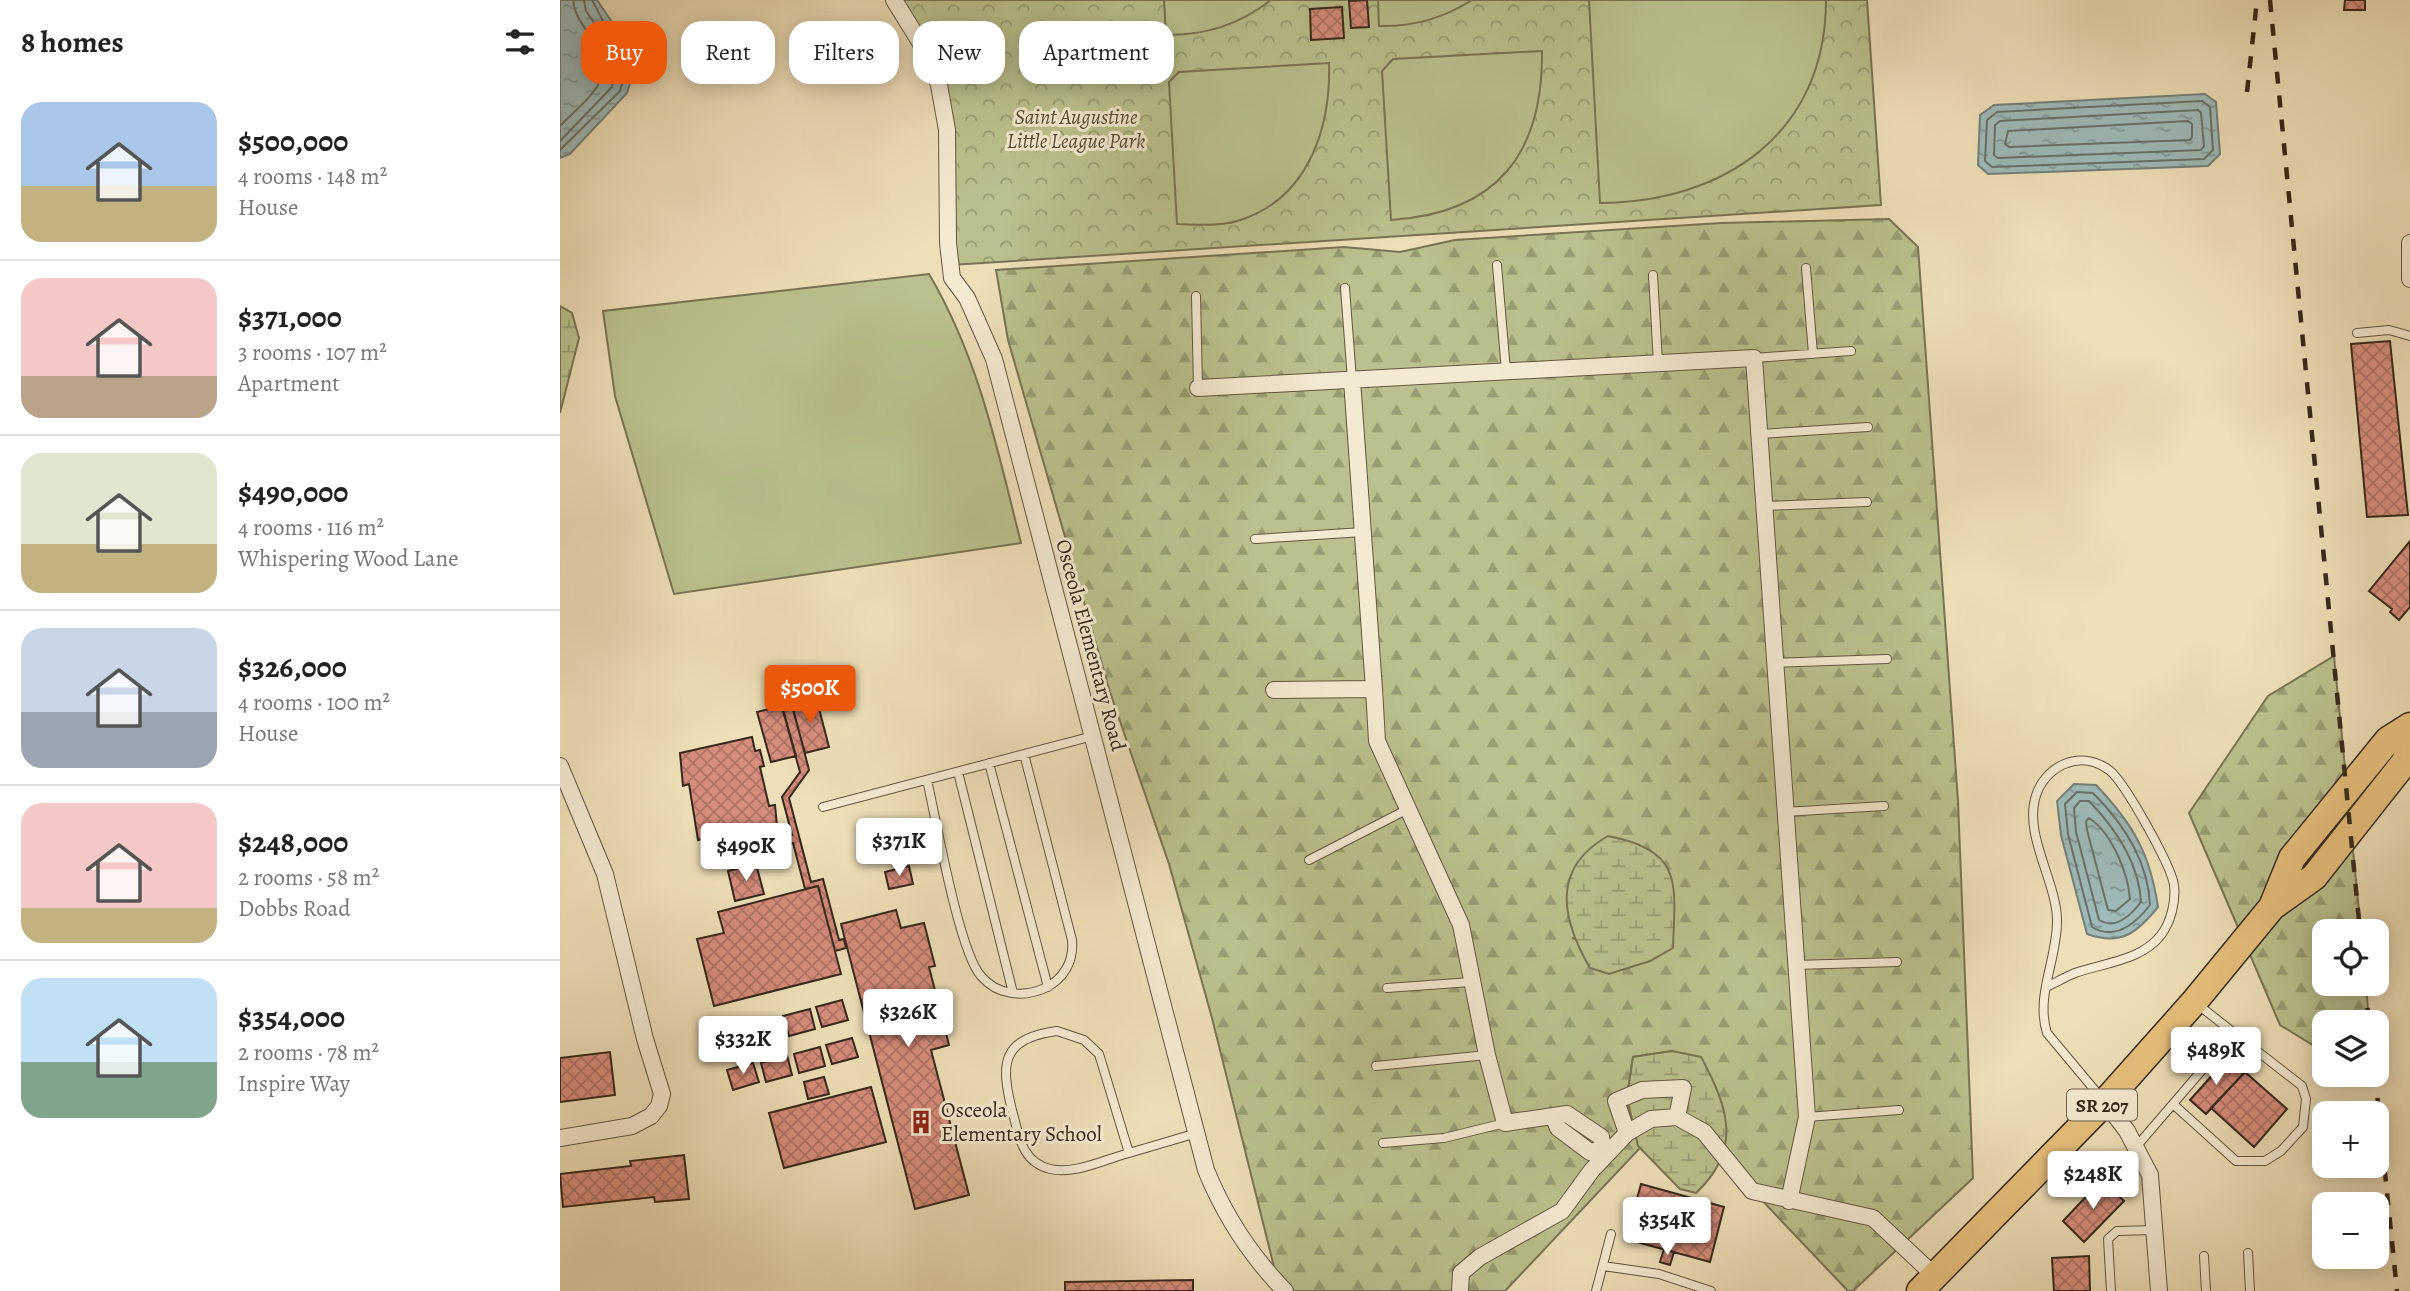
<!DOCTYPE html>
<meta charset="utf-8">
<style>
:root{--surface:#fff;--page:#f2f2f2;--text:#222;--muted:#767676;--line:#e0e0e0;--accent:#ea580c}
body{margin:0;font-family:Alegreya,serif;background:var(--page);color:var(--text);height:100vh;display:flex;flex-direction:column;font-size:26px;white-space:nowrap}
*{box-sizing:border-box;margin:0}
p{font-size:23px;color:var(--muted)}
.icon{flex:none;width:38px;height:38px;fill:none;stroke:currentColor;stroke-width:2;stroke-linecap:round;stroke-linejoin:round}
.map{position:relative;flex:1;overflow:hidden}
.side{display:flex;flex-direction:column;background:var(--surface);width:560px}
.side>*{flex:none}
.guide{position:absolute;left:21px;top:21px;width:665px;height:63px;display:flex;gap:14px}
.buttons{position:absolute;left:1752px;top:919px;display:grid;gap:14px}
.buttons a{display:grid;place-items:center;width:77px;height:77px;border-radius:14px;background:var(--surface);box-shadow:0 4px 18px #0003;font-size:35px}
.price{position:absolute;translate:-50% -60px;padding:0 16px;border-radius:7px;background:#fff;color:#222;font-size:23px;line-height:46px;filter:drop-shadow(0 2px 4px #0008)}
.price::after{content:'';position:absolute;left:50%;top:42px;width:21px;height:16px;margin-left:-10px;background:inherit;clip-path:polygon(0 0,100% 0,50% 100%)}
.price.current{background:var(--accent);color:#fff}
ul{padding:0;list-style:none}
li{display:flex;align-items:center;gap:21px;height:175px;padding:0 21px}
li+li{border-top:2px solid var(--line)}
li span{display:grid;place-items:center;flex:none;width:196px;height:140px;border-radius:21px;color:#555}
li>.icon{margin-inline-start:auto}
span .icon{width:84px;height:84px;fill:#fffc;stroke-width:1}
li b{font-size:30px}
h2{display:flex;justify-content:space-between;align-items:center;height:84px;padding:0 21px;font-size:30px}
.pill{padding:0 24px;border-radius:21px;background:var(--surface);box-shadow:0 4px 18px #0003;font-size:24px;line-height:63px}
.pill.current{background:var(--accent);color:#fff}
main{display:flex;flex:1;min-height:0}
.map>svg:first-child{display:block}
</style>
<main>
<section class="side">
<h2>8 homes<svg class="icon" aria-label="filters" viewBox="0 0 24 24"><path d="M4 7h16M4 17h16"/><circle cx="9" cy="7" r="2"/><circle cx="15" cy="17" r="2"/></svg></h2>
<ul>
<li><span style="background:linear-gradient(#a9c7e8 60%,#c2b280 0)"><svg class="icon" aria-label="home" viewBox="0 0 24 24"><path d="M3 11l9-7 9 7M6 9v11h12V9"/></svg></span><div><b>$500,000</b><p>4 rooms · 148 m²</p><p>House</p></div></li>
<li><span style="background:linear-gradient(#f6c9c9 70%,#b9a48a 0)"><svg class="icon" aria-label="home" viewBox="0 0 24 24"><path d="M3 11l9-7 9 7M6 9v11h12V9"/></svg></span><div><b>$371,000</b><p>3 rooms · 107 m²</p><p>Apartment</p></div></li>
<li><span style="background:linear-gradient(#dfe7d0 65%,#c2b280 0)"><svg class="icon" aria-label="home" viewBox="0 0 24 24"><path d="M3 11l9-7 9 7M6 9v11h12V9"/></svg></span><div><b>$490,000</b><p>4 rooms · 116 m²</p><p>Whispering Wood Lane</p></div></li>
<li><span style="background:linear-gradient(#c9d6e8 60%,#9aa5b1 0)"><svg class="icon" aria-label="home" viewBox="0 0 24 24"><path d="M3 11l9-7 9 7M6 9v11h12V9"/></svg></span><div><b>$326,000</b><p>4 rooms · 100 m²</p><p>House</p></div></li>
<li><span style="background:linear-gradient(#f6c9c9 75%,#c2b280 0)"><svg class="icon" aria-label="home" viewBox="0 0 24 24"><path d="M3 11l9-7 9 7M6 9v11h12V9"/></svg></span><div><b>$248,000</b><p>2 rooms · 58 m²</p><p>Dobbs Road</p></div></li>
<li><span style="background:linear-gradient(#bfe0f5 60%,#7fa58c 0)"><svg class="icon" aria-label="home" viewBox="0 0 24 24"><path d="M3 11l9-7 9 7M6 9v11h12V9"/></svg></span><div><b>$354,000</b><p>2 rooms · 78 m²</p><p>Inspire Way</p></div></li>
</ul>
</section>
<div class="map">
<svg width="1850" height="1291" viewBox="0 0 1850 1291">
<defs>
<pattern id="forest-firs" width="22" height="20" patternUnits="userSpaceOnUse" patternTransform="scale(1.75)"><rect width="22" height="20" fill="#bac18e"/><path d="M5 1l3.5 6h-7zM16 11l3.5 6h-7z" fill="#989d73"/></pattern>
<pattern id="wetland-marsh" width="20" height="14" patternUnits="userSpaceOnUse" patternTransform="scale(1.75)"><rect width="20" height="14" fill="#bac18e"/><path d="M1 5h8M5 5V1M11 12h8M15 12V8" fill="none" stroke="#989d73"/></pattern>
<pattern id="park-crowns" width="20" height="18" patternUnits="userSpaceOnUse" patternTransform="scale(1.75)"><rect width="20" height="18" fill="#bac18e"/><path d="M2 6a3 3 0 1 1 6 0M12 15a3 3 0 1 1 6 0" fill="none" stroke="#989d73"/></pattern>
<pattern id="water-ripples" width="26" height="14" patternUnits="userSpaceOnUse" patternTransform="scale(1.75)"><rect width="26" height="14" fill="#9ebab9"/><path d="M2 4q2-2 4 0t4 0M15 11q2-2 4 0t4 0" fill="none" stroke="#829796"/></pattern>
<pattern id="building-cross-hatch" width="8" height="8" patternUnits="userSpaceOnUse" patternTransform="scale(1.75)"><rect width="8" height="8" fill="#d78d7c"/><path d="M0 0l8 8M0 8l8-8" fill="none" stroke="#af7365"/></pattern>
</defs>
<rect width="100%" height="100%" fill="#eedfb8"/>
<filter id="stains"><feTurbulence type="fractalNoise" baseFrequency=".00286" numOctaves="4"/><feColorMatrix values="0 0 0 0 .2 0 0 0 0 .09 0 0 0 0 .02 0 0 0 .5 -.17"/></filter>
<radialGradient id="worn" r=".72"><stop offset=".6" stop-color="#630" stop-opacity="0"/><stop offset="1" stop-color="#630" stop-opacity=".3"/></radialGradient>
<path fill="url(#forest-firs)" stroke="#787454" stroke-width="2" fill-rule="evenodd" d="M1329,219L1358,247L1398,801L1413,1178L1293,1291H1288L1160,1156L1112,1051L1073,1057L1067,1097L1080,1148L945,1291H720L652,1018L609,864L550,692L448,340L436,270L784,247L840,252L895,240L1161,223ZM1012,938L1090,961L1076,964Z
M1774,656L1786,778L1706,901L1680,932L1629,813L1708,696Z
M1792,841L1801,931H1764V984H1806L1809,1022H1764V1052L1720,1025L1688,950Z"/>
<path fill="url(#wetland-marsh)" stroke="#787454" stroke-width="2" d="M0,306L12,313L19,338L0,413Z
M1048,836C1124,851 1115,883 1113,948L1090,961L1049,974L1030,968C1001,918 991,868 1048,836Z
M1112,1051L1141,1057C1168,1107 1183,1149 1136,1193L1120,1189L1078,1146L1067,1097L1073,1057Z"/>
<path fill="url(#park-crowns)" stroke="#787454" stroke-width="2" d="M334,0H1307L1321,205L391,265L379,85Z"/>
<path fill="#bac18e" stroke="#787454" stroke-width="2" d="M604,0H711C679,25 646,35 606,35Z
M818,0H912C884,18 853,27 819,26Z
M1029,0H1266C1266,134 1164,202 1040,203Z
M982,51C983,154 937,213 831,220L822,71L833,59Z
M769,63C771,125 750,194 686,218C664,227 641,225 617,224L609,82L619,72Z
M369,274C419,359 437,448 461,543L114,594L55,396L43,311Z"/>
<path fill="url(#water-ripples)" stroke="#748079" stroke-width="2" d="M0,0H37L60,34L65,54L76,64L67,93L10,154L0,158Z
M1645,94L1656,102L1660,154L1648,166L1428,174L1418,165L1420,115L1434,105Z
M1514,784L1536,785C1573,824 1590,853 1598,907C1577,933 1561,946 1527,934L1501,835L1497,801Z"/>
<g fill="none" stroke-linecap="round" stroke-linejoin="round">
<path stroke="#6a716a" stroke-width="2" d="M1642,101L1650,107L1653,150L1644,159L1432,167L1425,161L1427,120L1437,112Z
M1638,110L1641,113L1644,146L1641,150L1438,158L1434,155L1435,125L1440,121Z
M1628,121L1632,124V137L1630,140L1449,147L1445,144L1448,131Z
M0,126C31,94 60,80 29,35C22,23 14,14 13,0
M0,141L52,87L56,69L46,41L26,11L24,0
M0,150L60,91L67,67L32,0
M1517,792L1533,793C1564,824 1588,861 1590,905C1576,923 1555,941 1532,927L1508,834L1505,804Z
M1520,801H1529C1556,829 1579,863 1581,902C1571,915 1555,930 1539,920L1516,832L1514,808Z
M1529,818C1552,833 1568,873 1570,899L1556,911L1548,910L1527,830L1526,821Z"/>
</g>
<path fill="url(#building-cross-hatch)" stroke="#36281a" stroke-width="2" d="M807,0L809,27L791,28L789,1Z
M1785,0H1805V10H1784Z
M782,7L784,38L751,40L750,9Z
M1830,341L1848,515L1807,517L1791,344Z
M1850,541V607L1839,620L1830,612L1832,609L1809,591Z
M230,697L249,770L229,798L251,882L263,879L279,940L284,939L286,948L275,951L258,886L245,889L233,843L186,856L188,866L180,868L175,847L232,835L222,797L240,772L220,700Z
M256,697L269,747L245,753L231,703Z
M222,706L236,756L211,762L197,712Z
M192,737L195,751L200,750L204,766L200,767L209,806L215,805L218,837L146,853L143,839L138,840L129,784L123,786L120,753Z
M196,864L204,894L175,901L168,871Z
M349,866L353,884L329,889L325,872Z
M258,886L281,974L154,1006L137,939L164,933L158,912Z
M336,910L341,928L364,923L375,966L369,967L389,1045L371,1050L409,1195L355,1209L281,924Z
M282,1000L288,1020L262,1027L256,1007Z
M250,1009L255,1029L229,1036L223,1016Z
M217,1018L223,1037L197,1045L191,1025Z
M184,1026L190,1046L164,1053L158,1033Z
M292,1038L298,1057L272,1064L266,1045Z
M260,1047L265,1066L239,1073L234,1054Z
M50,1052L55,1095L0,1102V1058Z
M227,1055L232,1075L206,1082L201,1063Z
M1666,1060L1683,1074L1646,1114L1630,1100Z
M193,1063L199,1082L173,1090L167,1070Z
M1685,1072L1727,1109L1694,1147L1651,1108Z
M264,1077L269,1094L248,1099L244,1082Z
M311,1087L326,1142L224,1168L209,1113Z
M124,1155L129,1199L95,1202L94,1197L3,1207L0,1174L71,1166L70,1161Z
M1542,1180L1564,1201L1524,1242L1503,1221Z
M1081,1184L1164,1207L1150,1262L1066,1239Z
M1104,1249L1114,1252L1110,1265L1100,1262Z
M1529,1256L1530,1291H1494L1492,1258Z
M633,1280V1291H505V1282Z"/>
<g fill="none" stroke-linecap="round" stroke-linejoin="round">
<g stroke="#645642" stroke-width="10">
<path id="service" d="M937,265L946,371
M1246,268L1253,354
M1093,275L1098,363
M785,288L792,380
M636,296L638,388
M1797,333L1829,330L1850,336
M1194,358L1291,351
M1200,434L1308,427
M1204,506L1307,502
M695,539L803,532
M1214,663L1327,659
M429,763L488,987
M398,772L453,993
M367,780C376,819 399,952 421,976C437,995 463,998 485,988C504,979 514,961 512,940L464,754
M263,807L533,736
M1224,812L1324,806
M749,860L848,809
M1235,965L1337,962
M1486,987C1495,983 1505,977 1515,973C1543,963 1581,961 1601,935C1611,922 1616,901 1614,885C1611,865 1564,781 1549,770C1519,748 1483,767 1475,799C1465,836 1496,882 1497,919C1498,958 1475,995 1487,1033L1543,1100
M827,988L911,982
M497,1031L524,1040L539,1054L569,1153C546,1159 514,1175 490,1169C461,1162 459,1135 452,1110C440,1063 442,1038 497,1031Z
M816,1066L927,1055
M1613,1104L1676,1161H1705L1721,1151L1743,1127L1746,1099L1742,1086L1637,1004
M1247,1117L1339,1110
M823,1143L884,1138L945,1123
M1576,1147L1673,1034
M569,1153L637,1133
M1688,1253L1690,1291
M1644,1256L1646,1291
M1043,1266L1099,1274L1151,1291
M1036,1291L1051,1234
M1551,1291L1548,1239L1557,1231L1595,1230"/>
</g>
<g stroke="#645642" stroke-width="18">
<path id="minor" d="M334,0L368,55L379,85L387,130L388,243L392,278L407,298L434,359L646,1170C665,1217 690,1255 725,1291
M1850,243V279
M638,388L1194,358L1247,1117L1229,1201
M814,689L817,741L901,925L927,1055L945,1123L1007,1114L1041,1137L1043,1149L1048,1153
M714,690L814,689L792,380
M0,766L45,874L85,1039L102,1094L99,1106L91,1116L72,1126L0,1138
M1545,1102L1567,1131L1590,1175L1599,1291
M993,1116L998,1128L1030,1152L1043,1149
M1067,1133L1056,1101L1082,1090L1123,1088L1117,1117
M900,1291L901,1273L920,1257L1002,1211L1032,1170L1067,1133L1091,1119L1117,1117L1144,1132L1192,1191L1313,1218L1375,1276"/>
</g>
<g stroke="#36281a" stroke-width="29">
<path id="trunk" d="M1712,907L1732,858L1828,740L1850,726
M1360,1291L1545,1102L1634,1002L1712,907L1754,877L1844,763L1850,749"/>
</g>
<use href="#service" stroke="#f4ead1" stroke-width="8"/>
<use href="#minor" stroke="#f4ead1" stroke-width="16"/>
<use href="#trunk" stroke="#e7c07c" stroke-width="26"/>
<path stroke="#36281a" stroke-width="4.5" stroke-dasharray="12 12" stroke-linecap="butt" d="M1710,0L1800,931
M1687,92L1697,0
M1805,984L1809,1022
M1815,1074L1837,1291"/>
</g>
<defs>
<g id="building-bare" transform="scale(1.89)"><path d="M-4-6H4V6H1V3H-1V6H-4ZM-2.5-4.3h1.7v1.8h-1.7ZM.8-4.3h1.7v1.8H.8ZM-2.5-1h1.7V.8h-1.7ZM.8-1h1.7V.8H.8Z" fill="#8f2418" stroke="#f4ead1" stroke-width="2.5" paint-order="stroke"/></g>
</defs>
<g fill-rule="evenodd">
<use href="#building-bare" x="361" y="1122"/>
</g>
<g text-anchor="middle" stroke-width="6" stroke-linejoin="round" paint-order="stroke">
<rect fill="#f4ead1" stroke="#6f6251" stroke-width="2" x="1507" y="1089.5" width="70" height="31" rx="5"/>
<g font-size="19" font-weight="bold" fill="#36281a">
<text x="1542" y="1112">SR 207</text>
</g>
<g font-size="21" font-style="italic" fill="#574e37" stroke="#f4ead1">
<text x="516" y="124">Saint Augustine<tspan x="516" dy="24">Little League Park</tspan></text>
</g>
<g font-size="21" fill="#36281a" stroke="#f4ead1">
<text transform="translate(531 645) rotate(75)" y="7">Osceola Elementary Road</text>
</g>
<g font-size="21" fill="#36281a" stroke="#f4ead1" text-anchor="start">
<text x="381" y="1117">Osceola<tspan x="381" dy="24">Elementary School</tspan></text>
</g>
</g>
<rect width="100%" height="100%" filter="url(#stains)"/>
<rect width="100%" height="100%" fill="url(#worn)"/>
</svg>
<div class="buttons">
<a><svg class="icon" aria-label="locate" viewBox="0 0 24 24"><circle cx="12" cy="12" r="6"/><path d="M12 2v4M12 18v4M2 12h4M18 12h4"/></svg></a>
<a><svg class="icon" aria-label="layers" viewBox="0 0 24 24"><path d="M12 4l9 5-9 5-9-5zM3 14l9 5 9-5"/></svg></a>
<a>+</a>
<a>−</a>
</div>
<b class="price current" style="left:250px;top:725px">$500K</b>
<b class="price" style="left:339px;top:878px">$371K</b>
<b class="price" style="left:186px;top:883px">$490K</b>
<b class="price" style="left:348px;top:1049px">$326K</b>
<b class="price" style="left:183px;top:1076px">$332K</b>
<b class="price" style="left:1656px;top:1087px">$489K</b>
<b class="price" style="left:1533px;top:1211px">$248K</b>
<b class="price" style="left:1107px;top:1257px">$354K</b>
<div class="guide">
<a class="pill current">Buy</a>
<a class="pill">Rent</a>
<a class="pill">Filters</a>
<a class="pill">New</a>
<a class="pill">Apartment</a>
</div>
</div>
</main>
